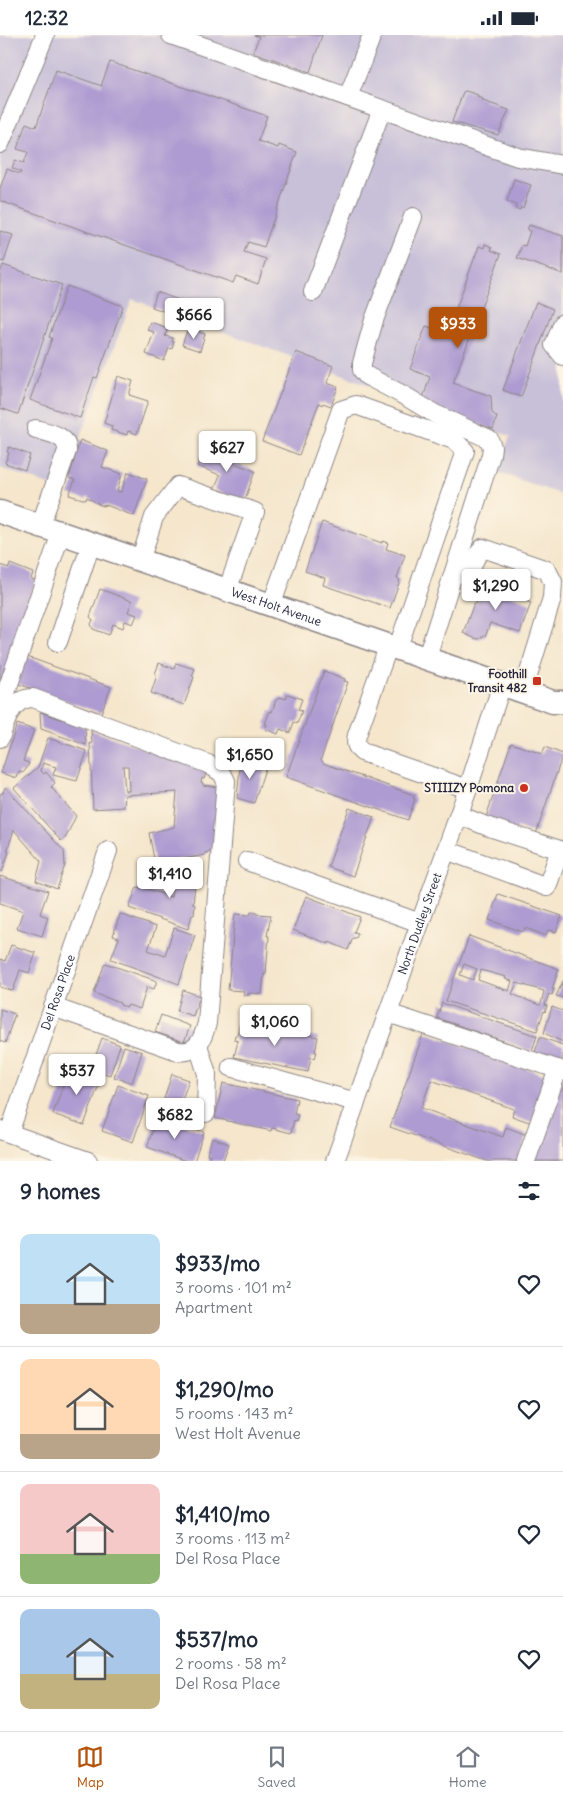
<!DOCTYPE html>
<meta charset="utf-8">
<style>
:root{--surface:#fff;--page:#f6f6f7;--text:#1f2937;--muted:#747a83;--line:#e0e1e3;--accent:#b45309}
body{margin:0;font-family:Delius,sans-serif;background:var(--page);color:var(--text);height:100vh;display:flex;flex-direction:column;font-size:19px;white-space:nowrap}
*{box-sizing:border-box;margin:0}
p{font-size:16px;color:var(--muted)}
.icon{flex:none;width:28px;height:28px;fill:none;stroke:currentColor;stroke-width:2;stroke-linecap:round;stroke-linejoin:round}
.map{position:relative;height:1126px;overflow:hidden}
.sheet{display:flex;flex-direction:column;background:var(--surface);flex:1}
.sheet>*{flex:none}
.price{position:absolute;translate:-50% -42px;padding:0 11px;border-radius:5px;background:#fff;color:#222;font-size:16px;line-height:32px;filter:drop-shadow(0 1px 2px #0008)}
.price::after{content:'';position:absolute;left:50%;top:30px;width:15px;height:11px;margin-left:-8px;background:inherit;clip-path:polygon(0 0,100% 0,50% 100%)}
.price.selected{background:var(--accent);color:#fff}
ul{padding:0;list-style:none}
li{display:flex;align-items:center;gap:15px;height:125px;padding:0 20px}
li+li{border-top:1px solid var(--line)}
li span{display:grid;place-items:center;flex:none;width:140px;height:100px;border-radius:10px;color:#555}
li>.icon{margin-inline-start:auto}
span .icon{width:60px;height:60px;fill:#fffc;stroke-width:1}
li b{font-size:21px}
h2{display:flex;justify-content:space-between;align-items:center;height:60px;padding:0 20px;font-size:21px}
.status{display:flex;justify-content:space-between;align-items:center;height:35px;padding:0 25px;background:var(--surface);direction:ltr}
.status svg{height:14px;fill:currentColor}
.dock{display:flex;justify-content:space-around;align-items:center;height:70px;border-top:1px solid var(--line);background:var(--surface);font-size:14px;color:var(--muted)}
.dock a{display:grid;justify-items:center;gap:2px}
.dock .selected{color:var(--accent)}
.map>svg:first-child{display:block}
</style>
<div class="status"><b>12:32</b><svg viewBox="0 0 49 12"><path d="M0 12V9h3v3zM5 12V6h3v6zM10 12V3h3v9zM15 12V0h3v12zM26 1h20v11H26zM47 4h2v5h-2z"/></svg></div>
<div class="map">
<svg width="563" height="1126" viewBox="0 0 563 1126">
<rect width="100%" height="100%" fill="#fcf5e5"/>
<filter id="ink" filterUnits="userSpaceOnUse"><feTurbulence type="fractalNoise" baseFrequency=".02" numOctaves="2"/><feDisplacementMap in="SourceGraphic" scale="10" xChannelSelector="R" yChannelSelector="G"/><feConvolveMatrix kernelMatrix="1 2 1 2 8 2 1 2 1" color-interpolation-filters="sRGB"/></filter>
<filter id="wash" filterUnits="userSpaceOnUse"><feTurbulence type="fractalNoise" baseFrequency=".0096" numOctaves="4" result="noise"/><feDisplacementMap in="SourceGraphic" scale="20" xChannelSelector="R" yChannelSelector="G"/><feGaussianBlur stdDeviation="1.12" result="paint"/><feColorMatrix in="noise" values="0 0 0 0 0 0 0 0 0 0 0 0 0 0 0 0 0 1.4 0 .05"/><feComposite in="paint" operator="in"/></filter>
<g filter="url(#wash)">
<rect width="100%" height="100%" fill="#f5e6cc"/>
<path fill="#c8c0d8" d="M0,0H563V460L497,437L510,401L132,264L61,454L0,433Z"/>
<g id="blocks">
<path fill="#ad9bd1" fill-rule="evenodd" d="M254,0H322L310,37L253,17L259,2Z
M110,27L267,81L258,106L278,113L279,110L297,117L264,212L248,207L244,217L266,224L258,249L236,241L233,248L0,166V153L7,134L20,139L21,137L12,133L15,125L24,128L28,117L17,114L26,88L36,92L56,35L102,51V48Z
M466,56L478,60L477,62L483,64V66L509,75L498,100L452,87L463,57Z
M514,144L531,150L523,173L521,172L520,175L515,173L516,170L507,166Z
M529,190L563,201V239L517,223L522,210L525,211L530,196L527,195Z
M0,196L13,200L4,227L0,226Z
M485,209L492,212L491,215L501,219L453,348L491,361L492,378L497,382L493,394L437,373L422,366L430,342L410,334L426,291L447,298L479,211L484,213Z
M3,230L62,250L18,379L0,373V238Z
M67,251L123,271L97,343L94,342L80,383L30,365L52,303L49,302Z
M157,257L203,274L198,289L152,272Z
M536,267L553,274L521,362L503,355Z
M150,287L168,293L165,301L173,303L172,307H174L172,314L169,313L164,326L146,319L154,297L147,295Z
M188,293L205,299L200,316L182,310Z
M296,317L333,331L327,348L338,352L331,371L323,368L322,370L319,368L299,420L262,406Z
M118,341L133,346L129,360L148,366L137,399L128,396L127,400L111,395L112,391L104,388Z
M80,405L108,416L102,432L122,439L117,456L121,457L128,437L147,444L134,481L106,470L103,471L98,469L87,462L86,465L69,460L75,445L69,443Z
M206,409L228,418L225,425L255,436L244,467L214,455L220,440L197,431Z
M9,412L30,420L25,435L5,428L9,418L7,417Z
M322,487L382,508V506L388,508L386,514L405,520L397,543L400,545L390,573L323,550L325,543L305,536Z
M10,529L33,538L31,544L36,545L0,653V530L9,533Z
M488,540L498,544L495,555L531,568L520,598L490,588L486,600L479,604L474,603L463,598L474,568L476,569L482,550L484,551Z
M100,554L132,566L128,577L137,580L133,589L125,586L123,593L113,589L109,600L93,594L91,589L93,585L90,582Z
M22,620L111,652L101,678L13,647Z
M159,628L174,634L176,628L195,634L192,641L194,642L184,670L151,658L157,640L155,639Z
M324,636L345,644L344,646L348,647L321,724L323,728L414,760L413,763L415,764L408,785L286,742Z
M288,659L302,664L298,675L302,676L297,689L294,687L290,698L280,694L278,699L265,694L267,689H265L270,676L272,677L276,665L280,662L286,664Z
M40,677L85,692L86,710L41,694Z
M17,689L34,695L23,726L29,728L27,733L23,738L19,737L17,743L1,738Z
M91,695L207,736L204,744L202,743L201,747L203,748V750L219,752L213,816L205,818V820L155,829L149,798L174,792L177,757L125,760L124,772L93,774L90,708L92,709ZM123,731H128L129,756H125Z
M48,703L87,716L77,746L53,740L56,732L43,728L41,736L44,739L46,737L55,748L51,752L76,781L66,802L61,806L14,753L38,732Z
M511,708L542,719L545,712L563,719L536,799L517,792L516,796L485,785Z
M241,723L266,731L254,768L237,763Z
M5,752L64,816L65,830L57,854L36,846L41,826L14,795L7,816L9,817L2,837L0,836V761L1,758H3Z
M349,773L374,782L353,841L328,832Z
M176,829L197,831L193,869L195,870L194,880H192L188,894L129,873L137,852L141,853V852L171,862Z
M0,841L48,856L40,879L48,882L42,901L17,893L23,876L0,868Z
M498,859L562,881L556,897L548,895L546,901L525,893L523,897L489,885Z
M306,861L360,882L354,897L358,898L356,903H353L348,915L329,907V909L293,895Z
M251,877H256V879L271,880L267,901H269L266,939H264L262,959L249,958V960H243L244,956L228,955L235,879L250,880Z
M120,879L156,892L148,915L156,918L157,917L165,920L174,893L195,900L179,949L111,924L119,903L113,901Z
M469,901L559,934L552,954H554L552,960L549,959L545,970L547,971L545,977L544,976L537,996L446,966ZM464,929L477,934L473,945L460,940ZM481,935L506,942L505,944L512,946L509,956L478,945ZM517,948L544,956L541,969L539,970L512,959Z
M11,910L36,918L29,938L20,935L13,956L0,952V924L5,926Z
M105,928L157,946L154,954L147,952L140,974L128,970L127,972L120,970V968L94,958Z
M563,946V963L556,961Z
M183,955L200,961L193,981L177,976Z
M442,968L537,1001L532,1016L437,983Z
M552,972L563,976V1007L544,998Z
M0,974L15,979L5,1008L0,1006Z
M161,980L190,991L184,1007L155,997Z
M240,987L260,991L269,992V990L273,991V993L318,1002L315,1017H317L315,1023L311,1022L308,1037L234,1022L238,1006L234,1005L235,1000H237Z
M424,997L548,1041L532,1088L512,1081L514,1074L431,1045L421,1073L503,1102L506,1092L527,1100L518,1126H487L390,1092Z
M540,1002L563,1010V1027L535,1017Z
M102,1003L120,1010L110,1040L91,1034Z
M124,1011L142,1017L132,1048L114,1042Z
M69,1033L101,1044L84,1090L53,1079Z
M172,1039L189,1045L178,1076L162,1070Z
M560,1045L563,1046V1126H532Z
M223,1048L297,1064L294,1079L298,1080L296,1086L294,1085L291,1098L272,1093L271,1096L215,1083Z
M118,1050L149,1061L133,1107L102,1096Z
M158,1081L204,1097L194,1126H186L147,1112Z
M212,1103L229,1109L223,1125L221,1126H208L210,1120L207,1119Z"/>
</g>
</g>
<g filter="url(#ink)">
<use href="#blocks" fill-opacity="0" stroke="#8c8484" stroke-width="1"/>
<g fill="none" stroke-linecap="round" stroke-linejoin="round">
<g stroke="#8c8484" stroke-width="20">
<g id="minor">
<path d="M171,0L518,122L563,130"/>
<path d="M348,62L372,0"/>
<path d="M0,109L45,0"/>
<path d="M413,182L374,285L362,328V335L367,341L405,361L435,379L489,404L492,412L491,420L426,625"/>
<path d="M313,257L382,74"/>
<path d="M563,288L554,310L563,321"/>
<path d="M36,394C49,398 68,400 67,416L40,491"/>
<path d="M140,526L154,482L178,451L255,477L227,556"/>
<path d="M454,537L463,539L470,536L476,522L483,513L547,535L553,547L552,563L523,657"/>
<path d="M271,571L341,375L356,370L454,405L465,416L397,615"/>
<path d="M58,607L91,509"/>
<path d="M388,612L357,700C355,708 356,712 362,717L468,754"/>
<path d="M0,675L61,498"/>
<path d="M0,703C6,686 11,663 33,663L208,729L222,738L226,746L207,988C203,1004 197,1019 178,1016L53,972"/>
<path d="M446,815L547,852L560,815L486,791L459,780"/>
<path d="M247,826L420,888"/>
<path d="M388,978L563,1036"/>
<path d="M198,1010L207,1039L206,1078"/>
<path d="M231,1032L356,1067"/>
<path d="M0,1095L88,1126"/>
<path id="s1" d="M9,1098L108,816"/>
<path id="s2" d="M335,1126L468,754L502,649"/>
<path d="M526,1126L558,1034"/>
</g>
</g>
<g stroke="#8c8484" stroke-width="25">
<g id="major">
<path id="s3" d="M0,477L553,667H563"/>
</g>
</g>
<use href="#minor" stroke="#fff" stroke-width="18"/>
<use href="#major" stroke="#fff" stroke-width="22"/>
</g>
</g>
<g fill="#c8321e" stroke="#fcf5e5" stroke-width="2">
<rect x="532" y="641" width="10" height="10" rx="2.5"/>
<circle cx="524" cy="753" r="5"/>
</g>
<g text-anchor="middle" stroke-width="4" stroke-linejoin="round" paint-order="stroke">
<g font-size="12" fill="#22223b" stroke="#fcf5e5">
<text dy="4" stroke="none"><textPath href="#s3" startOffset="292">West Holt Avenue</textPath></text>
<text dy="4" stroke="none"><textPath href="#s2" startOffset="252">North Dudley Street</textPath></text>
<text dy="4" stroke="none"><textPath href="#s1" startOffset="149">Del Rosa Place</textPath></text>
</g>
<g font-size="12" font-weight="bold" fill="#22223b" stroke="#fcf5e5" text-anchor="end">
<text x="527" y="643">Foothill<tspan x="527" dy="14">Transit 482</tspan></text>
<text x="514" y="757">STIIIZY Pomona</text>
</g>
</g>
</svg>
<b class="price" style="left:194px;top:305px">$666</b>
<b class="price selected" style="left:458px;top:314px">$933</b>
<b class="price" style="left:227px;top:438px">$627</b>
<b class="price" style="left:496px;top:576px">$1,290</b>
<b class="price" style="left:250px;top:745px">$1,650</b>
<b class="price" style="left:170px;top:864px">$1,410</b>
<b class="price" style="left:275px;top:1012px">$1,060</b>
<b class="price" style="left:77px;top:1061px">$537</b>
<b class="price" style="left:175px;top:1105px">$682</b>
</div>
<section class="sheet">
<h2>9 homes<svg class="icon" aria-label="filters" viewBox="0 0 24 24"><path d="M4 7h16M4 17h16"/><circle cx="9" cy="7" r="2"/><circle cx="15" cy="17" r="2"/></svg></h2>
<ul>
<li><span style="background:linear-gradient(#bfe0f5 70%,#b9a48a 0)"><svg class="icon" aria-label="home" viewBox="0 0 24 24"><path d="M3 11l9-7 9 7M6 9v11h12V9"/></svg></span><div><b>$933/mo</b><p>3 rooms · 101 m²</p><p>Apartment</p></div><svg class="icon" aria-label="heart" viewBox="0 0 24 24"><path d="M12 20l-8-8c-3-5 5-10 8-4 3-6 11-1 8 4z"/></svg></li>
<li><span style="background:linear-gradient(#ffd9b3 75%,#b9a48a 0)"><svg class="icon" aria-label="home" viewBox="0 0 24 24"><path d="M3 11l9-7 9 7M6 9v11h12V9"/></svg></span><div><b>$1,290/mo</b><p>5 rooms · 143 m²</p><p>West Holt Avenue</p></div><svg class="icon" aria-label="heart" viewBox="0 0 24 24"><path d="M12 20l-8-8c-3-5 5-10 8-4 3-6 11-1 8 4z"/></svg></li>
<li><span style="background:linear-gradient(#f6c9c9 70%,#8fb573 0)"><svg class="icon" aria-label="home" viewBox="0 0 24 24"><path d="M3 11l9-7 9 7M6 9v11h12V9"/></svg></span><div><b>$1,410/mo</b><p>3 rooms · 113 m²</p><p>Del Rosa Place</p></div><svg class="icon" aria-label="heart" viewBox="0 0 24 24"><path d="M12 20l-8-8c-3-5 5-10 8-4 3-6 11-1 8 4z"/></svg></li>
<li><span style="background:linear-gradient(#a9c7e8 65%,#c2b280 0)"><svg class="icon" aria-label="home" viewBox="0 0 24 24"><path d="M3 11l9-7 9 7M6 9v11h12V9"/></svg></span><div><b>$537/mo</b><p>2 rooms · 58 m²</p><p>Del Rosa Place</p></div><svg class="icon" aria-label="heart" viewBox="0 0 24 24"><path d="M12 20l-8-8c-3-5 5-10 8-4 3-6 11-1 8 4z"/></svg></li>
</ul>
</section>
<nav class="dock">
<a class="selected"><svg class="icon" aria-label="map" viewBox="0 0 24 24"><path d="M3 6l6-2 6 2 6-2v14l-6 2-6-2-6 2zM9 4v14M15 6v14"/></svg>Map</a>
<a><svg class="icon" aria-label="saved" viewBox="0 0 24 24"><path d="M7 4h10v16l-5-4-5 4z"/></svg>Saved</a>
<a><svg class="icon" aria-label="home" viewBox="0 0 24 24"><path d="M3 11l9-7 9 7M6 9v11h12V9"/></svg>Home</a>
</nav>
